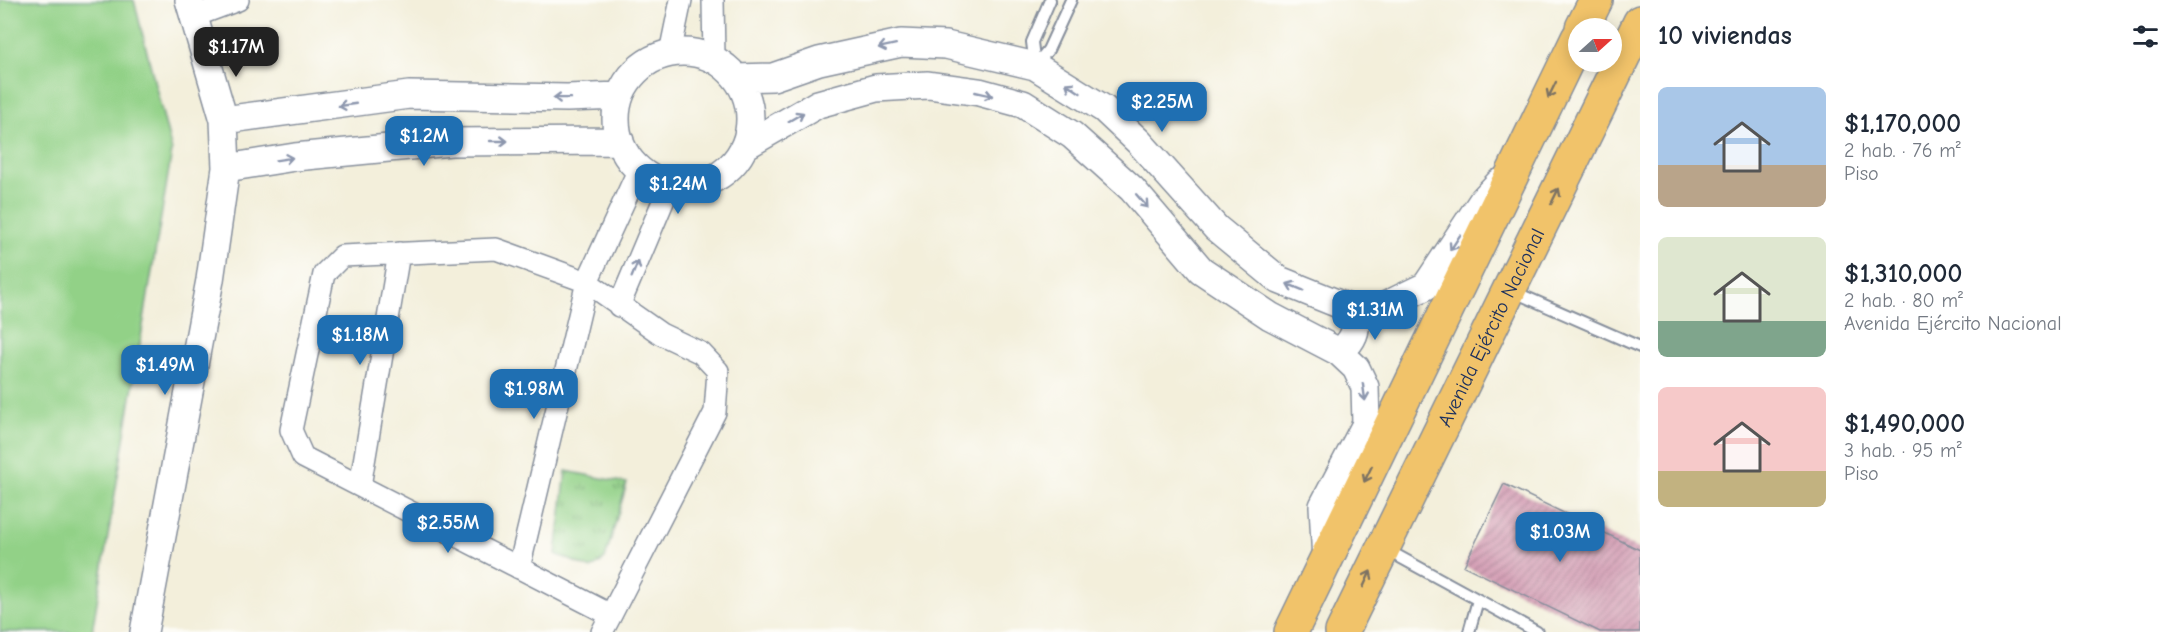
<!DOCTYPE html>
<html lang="es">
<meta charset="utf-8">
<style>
:root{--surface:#fff;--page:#f2f2f3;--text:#1f2937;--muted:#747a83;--accent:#1f6fb2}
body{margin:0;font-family:"Comic Neue",sans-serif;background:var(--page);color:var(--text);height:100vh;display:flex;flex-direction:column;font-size:22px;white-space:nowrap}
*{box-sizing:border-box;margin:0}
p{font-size:20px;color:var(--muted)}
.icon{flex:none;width:33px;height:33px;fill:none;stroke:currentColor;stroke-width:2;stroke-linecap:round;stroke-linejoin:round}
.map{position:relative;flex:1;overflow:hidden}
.panel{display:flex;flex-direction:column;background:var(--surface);width:540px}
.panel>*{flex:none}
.needle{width:39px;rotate:69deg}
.fabs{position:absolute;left:1568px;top:18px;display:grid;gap:12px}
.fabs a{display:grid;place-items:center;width:54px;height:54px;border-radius:50%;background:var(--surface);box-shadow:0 3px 15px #0003;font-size:30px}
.price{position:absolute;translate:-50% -51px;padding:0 14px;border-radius:12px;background:var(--accent);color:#fff;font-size:20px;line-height:39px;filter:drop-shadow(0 2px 3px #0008)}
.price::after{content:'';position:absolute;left:50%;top:36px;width:18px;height:14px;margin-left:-9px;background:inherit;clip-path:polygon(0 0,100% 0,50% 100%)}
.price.selected{background:#222;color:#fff}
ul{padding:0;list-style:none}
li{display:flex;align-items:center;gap:18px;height:150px;padding:0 18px}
li span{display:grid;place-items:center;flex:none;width:168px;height:120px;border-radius:9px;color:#555}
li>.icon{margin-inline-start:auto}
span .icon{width:72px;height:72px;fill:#fffc;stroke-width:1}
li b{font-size:26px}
h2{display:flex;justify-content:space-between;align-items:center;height:72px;padding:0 18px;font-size:26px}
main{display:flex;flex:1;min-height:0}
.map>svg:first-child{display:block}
</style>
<main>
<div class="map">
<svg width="1640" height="632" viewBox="0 0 1640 632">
<defs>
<pattern id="park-tufts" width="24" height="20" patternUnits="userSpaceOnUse" patternTransform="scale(1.5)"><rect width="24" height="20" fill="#92d187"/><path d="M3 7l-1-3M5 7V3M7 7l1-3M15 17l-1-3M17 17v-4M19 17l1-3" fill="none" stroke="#76aa72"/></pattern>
<pattern id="building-hatch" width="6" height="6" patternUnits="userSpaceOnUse" patternTransform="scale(1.5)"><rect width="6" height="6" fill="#d198b0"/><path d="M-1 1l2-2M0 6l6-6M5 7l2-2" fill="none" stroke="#a97c92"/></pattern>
</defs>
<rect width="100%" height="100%" fill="#fdfcf7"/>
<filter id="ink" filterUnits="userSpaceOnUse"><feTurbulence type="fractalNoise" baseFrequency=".0167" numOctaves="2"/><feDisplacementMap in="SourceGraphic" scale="12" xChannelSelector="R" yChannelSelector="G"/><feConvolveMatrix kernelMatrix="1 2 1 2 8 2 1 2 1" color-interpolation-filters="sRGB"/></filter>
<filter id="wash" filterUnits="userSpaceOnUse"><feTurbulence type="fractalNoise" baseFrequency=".008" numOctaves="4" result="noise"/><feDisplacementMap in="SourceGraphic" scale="24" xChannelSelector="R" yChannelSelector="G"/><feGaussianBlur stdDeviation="1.35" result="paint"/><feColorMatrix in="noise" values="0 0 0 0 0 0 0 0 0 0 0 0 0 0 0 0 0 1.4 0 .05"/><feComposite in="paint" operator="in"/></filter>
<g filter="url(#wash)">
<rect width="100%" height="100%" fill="#f3efdb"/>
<path fill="#92d187" stroke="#568072" stroke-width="1.5" d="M0,0H134L172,151L92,632H0Z"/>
<path fill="url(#park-tufts)" stroke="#568072" stroke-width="1.5" d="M566,471L627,483L605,559L591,569L556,554Z"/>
<g id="blocks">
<path fill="url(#building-hatch)" d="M1504,484L1640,550V632H1600L1464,566Z"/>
</g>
</g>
<g filter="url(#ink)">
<use href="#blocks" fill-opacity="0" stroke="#878f9c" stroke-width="1.5"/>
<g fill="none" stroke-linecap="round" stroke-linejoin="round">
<g stroke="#878f9c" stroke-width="14">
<path id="service" d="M1035,66L1048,50L1071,0
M1035,66L1032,42L1050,0
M1512,291L1640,347
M1385,549L1537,632
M1469,632L1478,600"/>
</g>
<g stroke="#878f9c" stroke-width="24">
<path id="minor" d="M713,0L714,59
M195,16L238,0
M670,53L681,0
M619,306L670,185
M360,486L399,253
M519,568L587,282L639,169
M602,632L611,615L715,412L718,371L701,353L661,334L587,282L496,249L342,256L324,274L291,430L303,457L611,615"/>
</g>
<g stroke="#878f9c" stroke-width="30">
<path id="tertiary" d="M616 119a67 67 0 1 1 134 0a67 67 0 1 1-134 0Z
M736,78L773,77L819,61L901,43L946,45L1035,66L1104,109L1139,142L1216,228L1279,280L1366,315L1426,286L1483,200L1499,183
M224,120L409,95L567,98L620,96
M745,146L818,104L876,88L928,85L979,92L1023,104L1072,135L1132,189L1201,270L1270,316L1339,352L1356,368L1365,387L1366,424L1323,506L1326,561
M226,168L295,157L451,142L620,141
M1339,352C1354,341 1359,329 1353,311
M144,632L210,280L226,168L224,120L189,0"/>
</g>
<g stroke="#878f9c" stroke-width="36">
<g id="primary">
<path d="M1582,28L1596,0"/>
<path d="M1291,632L1578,38"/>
<path id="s1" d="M1342,632L1640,22"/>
</g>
</g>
<use href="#service" stroke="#fff" stroke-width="10"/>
<use href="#minor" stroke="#fff" stroke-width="21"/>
<use href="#tertiary" stroke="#fff" stroke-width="27"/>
<use href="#primary" stroke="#f1c36a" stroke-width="33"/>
</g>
<defs><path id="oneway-shaft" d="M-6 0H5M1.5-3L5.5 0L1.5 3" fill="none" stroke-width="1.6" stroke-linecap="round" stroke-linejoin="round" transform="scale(1.5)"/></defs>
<g stroke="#8d97ae">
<use href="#oneway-shaft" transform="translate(887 46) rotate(168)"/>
<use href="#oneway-shaft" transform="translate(1073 88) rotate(-146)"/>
<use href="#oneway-shaft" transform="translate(984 94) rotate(13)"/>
<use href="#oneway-shaft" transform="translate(562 98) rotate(-179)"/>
<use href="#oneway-shaft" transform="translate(347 105) rotate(172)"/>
<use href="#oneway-shaft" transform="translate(796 117) rotate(-30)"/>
<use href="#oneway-shaft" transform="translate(499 141)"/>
<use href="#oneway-shaft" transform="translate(284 159) rotate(-9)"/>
<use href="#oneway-shaft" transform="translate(1142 201) rotate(49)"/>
<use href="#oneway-shaft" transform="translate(1455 243) rotate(123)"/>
<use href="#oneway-shaft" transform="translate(635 269) rotate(-68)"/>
<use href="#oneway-shaft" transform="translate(1295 287) rotate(-158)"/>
<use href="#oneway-shaft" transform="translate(1364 392) rotate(82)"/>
</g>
<g stroke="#7b7263">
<use href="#oneway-shaft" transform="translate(1552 90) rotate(116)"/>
<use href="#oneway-shaft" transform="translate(1555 196) rotate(-64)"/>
<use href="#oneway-shaft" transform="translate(1368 474) rotate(116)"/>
<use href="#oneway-shaft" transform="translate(1367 579) rotate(-65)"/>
</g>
</g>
<g text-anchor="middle" stroke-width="6" stroke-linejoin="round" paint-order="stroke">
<g font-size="20" fill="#1b2f5e" stroke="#fdfcf7">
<text dy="7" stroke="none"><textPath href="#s1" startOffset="339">Avenida Ejército Nacional</textPath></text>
</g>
</g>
</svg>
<div class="fabs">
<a><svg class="needle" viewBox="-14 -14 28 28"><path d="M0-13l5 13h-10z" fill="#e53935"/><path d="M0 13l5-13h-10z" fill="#747a83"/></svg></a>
</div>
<b class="price selected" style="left:236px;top:78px">$1.17M</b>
<b class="price" style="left:1162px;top:133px">$2.25M</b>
<b class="price" style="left:424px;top:167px">$1.2M</b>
<b class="price" style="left:678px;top:215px">$1.24M</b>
<b class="price" style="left:1375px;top:341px">$1.31M</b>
<b class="price" style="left:360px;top:366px">$1.18M</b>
<b class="price" style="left:165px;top:396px">$1.49M</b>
<b class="price" style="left:534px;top:420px">$1.98M</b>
<b class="price" style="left:448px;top:554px">$2.55M</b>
<b class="price" style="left:1560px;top:563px">$1.03M</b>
</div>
<section class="panel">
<h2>10 viviendas<svg class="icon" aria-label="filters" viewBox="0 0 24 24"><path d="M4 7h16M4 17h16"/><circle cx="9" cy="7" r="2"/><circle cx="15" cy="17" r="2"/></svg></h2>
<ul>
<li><span style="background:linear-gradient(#a9c7e8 65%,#b9a48a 0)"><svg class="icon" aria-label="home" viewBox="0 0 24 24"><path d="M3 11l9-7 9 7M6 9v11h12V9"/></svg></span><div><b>$1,170,000</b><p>2 hab. · 76 m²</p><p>Piso</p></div></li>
<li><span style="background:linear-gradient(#dfe7d0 70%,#7fa58c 0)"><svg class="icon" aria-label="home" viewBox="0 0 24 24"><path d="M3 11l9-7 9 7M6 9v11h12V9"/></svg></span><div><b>$1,310,000</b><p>2 hab. · 80 m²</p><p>Avenida Ejército Nacional</p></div></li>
<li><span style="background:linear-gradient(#f6c9c9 70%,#c2b280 0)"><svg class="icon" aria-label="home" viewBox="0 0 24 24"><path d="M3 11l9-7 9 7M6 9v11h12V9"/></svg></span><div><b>$1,490,000</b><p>3 hab. · 95 m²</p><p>Piso</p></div></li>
</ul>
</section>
</main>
